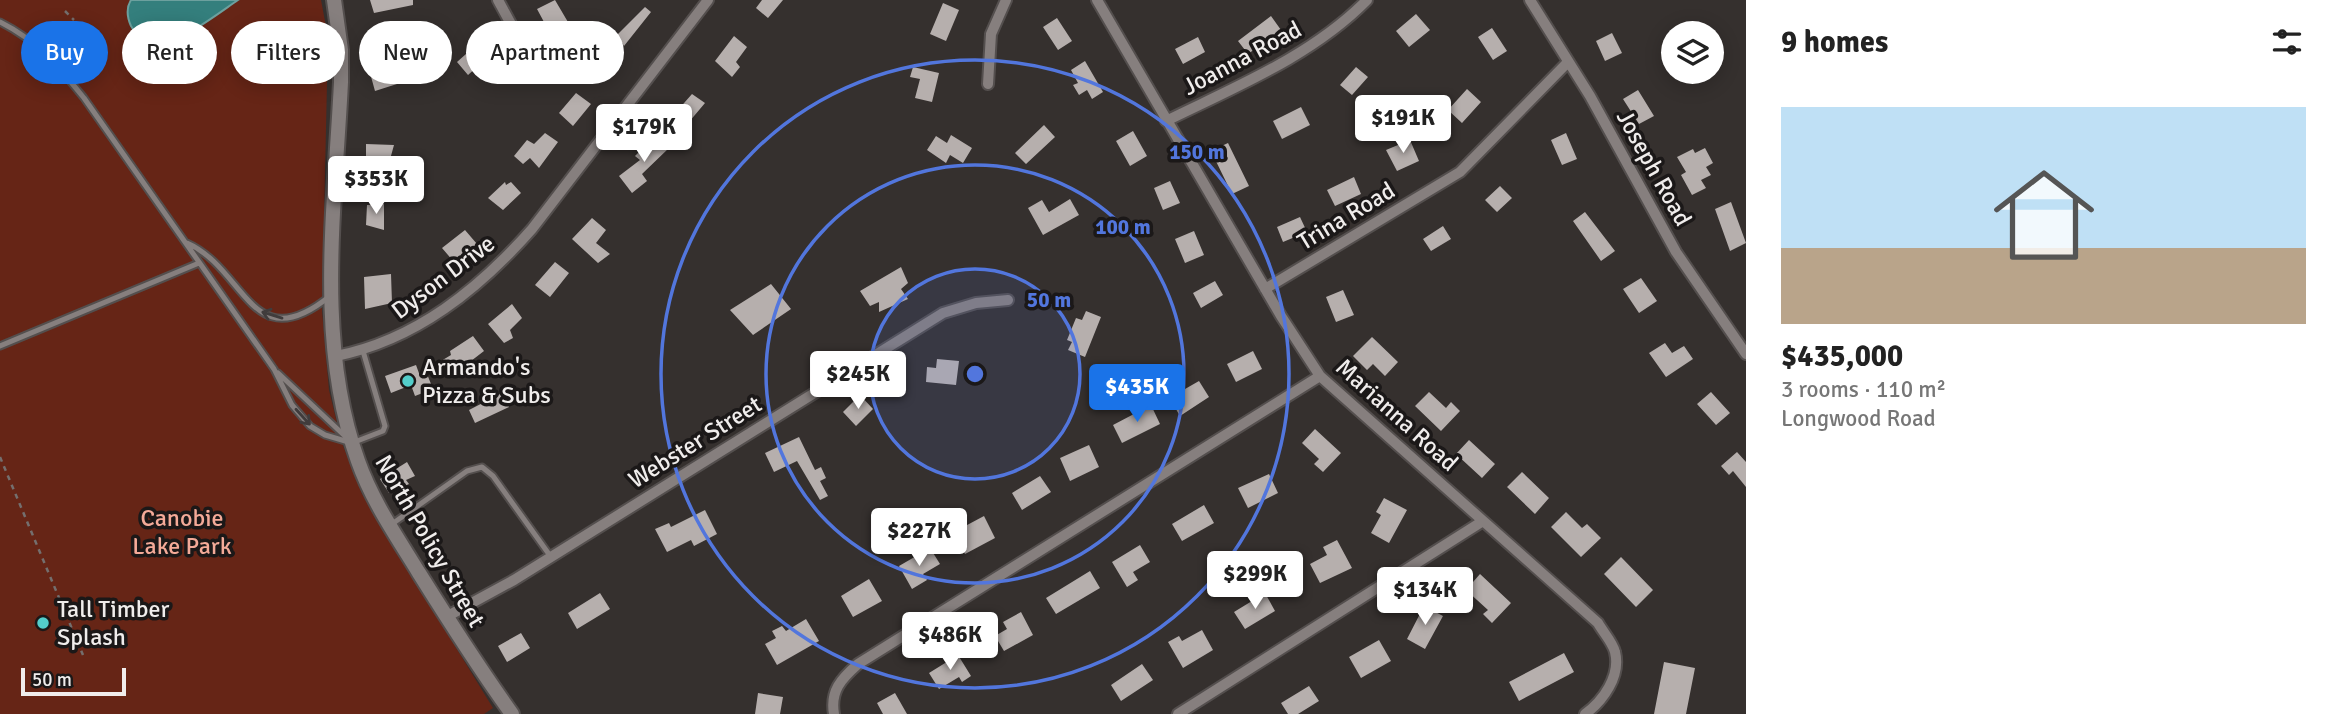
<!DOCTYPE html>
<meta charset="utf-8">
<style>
:root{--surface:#fff;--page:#f6f6f6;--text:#222;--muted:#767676;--accent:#1a73e8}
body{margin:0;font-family:Signika,sans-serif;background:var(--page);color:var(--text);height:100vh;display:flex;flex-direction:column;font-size:26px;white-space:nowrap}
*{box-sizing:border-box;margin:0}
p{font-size:23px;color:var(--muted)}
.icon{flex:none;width:38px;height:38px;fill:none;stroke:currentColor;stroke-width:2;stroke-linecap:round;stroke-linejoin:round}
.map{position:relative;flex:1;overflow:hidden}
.drawer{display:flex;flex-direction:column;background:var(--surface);width:595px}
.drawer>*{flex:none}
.guide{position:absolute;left:21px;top:21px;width:665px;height:63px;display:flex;gap:14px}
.fabs{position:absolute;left:1661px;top:21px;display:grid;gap:14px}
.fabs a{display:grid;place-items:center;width:63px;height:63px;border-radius:50%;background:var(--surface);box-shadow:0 4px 18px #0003;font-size:35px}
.scale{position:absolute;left:21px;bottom:18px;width:105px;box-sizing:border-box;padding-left:7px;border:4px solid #f0edec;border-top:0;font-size:19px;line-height:24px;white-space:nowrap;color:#f0edec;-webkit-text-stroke:5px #1b1818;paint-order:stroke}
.price{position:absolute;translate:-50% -60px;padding:0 16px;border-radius:7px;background:#fff;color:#222;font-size:23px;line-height:46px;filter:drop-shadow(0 2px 4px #0008)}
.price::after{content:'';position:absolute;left:50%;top:42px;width:21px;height:16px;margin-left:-10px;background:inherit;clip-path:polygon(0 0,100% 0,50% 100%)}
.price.on{background:var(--accent);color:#fff}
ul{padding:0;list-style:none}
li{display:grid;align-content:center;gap:14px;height:371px;padding:0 35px}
li span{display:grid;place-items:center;height:217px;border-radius:0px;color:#555}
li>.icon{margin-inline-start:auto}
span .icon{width:126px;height:126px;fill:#fffc;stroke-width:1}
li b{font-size:30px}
h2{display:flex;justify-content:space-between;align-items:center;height:84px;padding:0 35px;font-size:30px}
.tag{padding:0 24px;border-radius:32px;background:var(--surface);box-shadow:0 4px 18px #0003;font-size:24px;line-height:63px}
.tag.on{background:var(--accent);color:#fff}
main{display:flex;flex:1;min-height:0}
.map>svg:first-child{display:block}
</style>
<main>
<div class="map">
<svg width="1746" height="714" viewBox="0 0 1746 714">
<rect width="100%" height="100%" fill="#35302e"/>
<path fill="#662516" d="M0,0H321L328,37L322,311L329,390L342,443L362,494L493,708L484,714H0Z"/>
<path fill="#347f7d" stroke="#6ca09e" stroke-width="2" d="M131,0H238C220,12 170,51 150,45C142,43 135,33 131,26C127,17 126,8 131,0Z"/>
<path fill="#b6afad" d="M370,0H413V5L374,13Z
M555,0L585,51L565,61L537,9Z
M762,0H783L768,18L756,8Z
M943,3L959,10L946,41L930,34Z
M645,7L651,12L624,46L617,35Z
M1416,14L1430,30L1409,47L1396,31Z
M1271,16L1281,30L1248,54L1238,41Z
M1057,18L1072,41L1058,50L1043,27Z
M1492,28L1507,51L1493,60L1478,37Z
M1612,33L1622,53L1605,61L1596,41Z
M734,36L747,47L736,62L740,67L732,77L715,61Z
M1198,37L1205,52L1183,64L1175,49Z
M475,46L487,58L468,75L457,62Z
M1085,61L1103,92L1092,99L1087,90L1079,95L1073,85L1078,83L1071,70Z
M393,66L397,84L375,91L370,73Z
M913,67L939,73L932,102L915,98L920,79L910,77Z
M1356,67L1368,77L1352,95L1340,85Z
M1467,89L1481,102L1462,123L1448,110Z
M1638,90L1654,116L1639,124L1623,99Z
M576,93L591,104L573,126L559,113Z
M692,94L705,103L689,122L677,111Z
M1301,107L1310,125L1282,139L1273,121Z
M1044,125L1055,137L1026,164L1015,153Z
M1133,131L1147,156L1130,166L1116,141Z
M545,133L558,142L539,168L530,158L523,164L514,156L527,140L534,144Z
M1566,133L1577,159L1562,165L1551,140Z
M656,135L669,148L642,174L647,181L632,193L619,176L640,160L635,156Z
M951,135L972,148L963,163L950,155L946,163L927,150L936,136L947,143Z
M1410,140L1419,161L1397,171L1386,150Z
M1228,143L1249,186L1232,194L1211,151Z
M366,144L394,145L386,174H366Z
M1705,148L1713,163L1706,167L1711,175L1701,180L1706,188L1692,195L1681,175L1686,172L1677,157L1693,149L1695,153Z
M1354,177L1361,194L1335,206L1327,190Z
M1170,181L1180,203L1163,210L1154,188Z
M505,182L506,185L511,182L521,193L503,210L488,198Z
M1500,186L1512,198L1497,212L1485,200Z
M1070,199L1079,215L1043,235L1028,208L1042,200L1049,212Z
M1731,202L1746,243L1730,251L1715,209Z
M384,204V230L366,225L367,205Z
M1585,212L1615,251L1601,261L1573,221Z
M1300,217L1307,232L1283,242L1277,227Z
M592,218L606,230L596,243L610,254L598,263L572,239Z
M1443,226L1451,239L1431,251L1423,239Z
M465,230L477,244L454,262L442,248Z
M1194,231L1204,255L1185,263L1175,239Z
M555,262L569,273L550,297L535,285Z
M901,267L908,283L901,289L908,299L879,312V302L870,306L860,291Z
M391,274L392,303L365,309L364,277Z
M1641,278L1657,301L1639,313L1623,289Z
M1215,281L1223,295L1201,308L1193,293Z
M771,284L791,309L753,335L730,310Z
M1343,290L1354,315L1336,322L1326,297Z
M512,304L522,318L510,330L513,338L504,343L488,324Z
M1086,311L1101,317L1085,357L1068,350L1072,342L1067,340L1076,318L1082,320Z
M473,336L484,351L471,361L476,368L464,373L460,367L449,374L441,361L451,355L450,351Z
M1372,337L1398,362L1385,376L1373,364L1367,370L1353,356Z
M1665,343L1672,353L1684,346L1693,359L1666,377L1649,353Z
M1253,351L1262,369L1236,382L1227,364Z
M937,359L959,361L956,385L926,382L927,367L936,368Z
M416,365L420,376L427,374L433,389L415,396L411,385L391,393L385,376Z
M1174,371L1185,389L1199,381L1209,397L1180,416L1170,399L1177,395L1165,377Z
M1429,392L1446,408L1451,402L1460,411L1441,431L1415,406Z
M1711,392L1730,413L1716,425L1697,404Z
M502,393L509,407L475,423L469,410Z
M860,395L873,409L856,426L843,412Z
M1151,405L1160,424L1122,443L1113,425Z
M1315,429L1341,453L1323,472L1314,464L1319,459L1302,443Z
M799,437L815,470L821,467L826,478L820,481L828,496L820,500L797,461L774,472L765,453Z
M1469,440L1495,464L1482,478L1456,454Z
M1089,445L1099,467L1070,481L1060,458Z
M1737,452L1746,462V487L1733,471L1729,475L1721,466Z
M407,462L415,476L406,480L409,484L389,493L380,479Z
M1522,472L1549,498L1535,514L1507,487Z
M1269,474L1278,493L1248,508L1238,488Z
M1040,476L1051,492L1022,510L1012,493Z
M1384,498L1407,510L1389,543L1371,533L1381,515L1376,512Z
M1204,505L1214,523L1182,541L1172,524Z
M705,510L717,534L694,546L691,540L667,552L655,529L669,523L671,527Z
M1566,512L1582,528L1587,524L1601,538L1581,557L1551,527Z
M984,516L995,538L965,554L954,532Z
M1337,540L1352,568L1320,583L1310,564L1327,555L1323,547Z
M1140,545L1150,562L1133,572L1138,580L1127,587L1112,562Z
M930,548L940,564L923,574L927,580L912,589L899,566Z
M1621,557L1653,590L1636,607L1604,574Z
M1090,571L1100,588L1056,614L1046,598Z
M1480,574L1511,603L1492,623L1483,614L1488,610L1466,590Z
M869,579L882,601L853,617L841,596Z
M600,593L610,609L577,629L568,613Z
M1265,593L1275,611L1245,629L1234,612Z
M1424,606L1443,616L1425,649L1407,639Z
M1021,612L1033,635L1004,651L995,636L1007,629L1003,622Z
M806,619L819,641L777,665L765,644L776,638L772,631L782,626L786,631Z
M1202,630L1213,650L1183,668L1168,642L1179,636L1182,641Z
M521,633L530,648L507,662L498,646Z
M1379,640L1391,661L1361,678L1349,657Z
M1564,653L1574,672L1519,701L1509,682Z
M958,655L971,676L962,682L959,677L939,689L929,673Z
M1664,662L1695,668L1686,714H1654Z
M1142,664L1153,680L1121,701L1111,685Z
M1309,686L1319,701L1298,714H1288L1281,703Z
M758,693L783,697L780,714H755Z
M895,693L907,714H883L877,703Z"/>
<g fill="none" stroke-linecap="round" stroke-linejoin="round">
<g stroke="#544f4e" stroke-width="9">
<path id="service" d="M0,22C38,41 58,66 84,98L274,369L292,405L310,426L325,435L352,443L383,431L385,426L363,351
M187,243C246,269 251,360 330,296
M0,346L199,263
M278,373L347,438
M392,524L467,471L482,467L493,476L551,557"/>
</g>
<g stroke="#544f4e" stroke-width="14">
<path id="minor" d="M498,0L537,72
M1097,0L1281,316L1320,376L1598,623C1603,632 1613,643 1615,652C1621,676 1603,701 1585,714
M1530,0L1590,96L1676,252L1746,354
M988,84L991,34L1006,0
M1166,121C1235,87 1312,56 1367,0
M1265,289L1460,172L1568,62
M336,356C416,340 479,289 532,229L708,0
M446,617L514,580L943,313L976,303L1008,300
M834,714C830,691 841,679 858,664L1320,376
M1178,714L1483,521"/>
</g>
<g stroke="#544f4e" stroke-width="18">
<path id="tertiary" d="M334,0L341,50V82C335,206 315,342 358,461C372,501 397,537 419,573C449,621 479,668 512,714"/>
</g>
<path stroke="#746f6e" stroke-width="2.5" stroke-dasharray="5 5" stroke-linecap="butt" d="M65,11L74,20
M0,457L83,655"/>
<use href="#service" stroke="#867f7e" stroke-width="5"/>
<use href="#minor" stroke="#867f7e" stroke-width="10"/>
<use href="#tertiary" stroke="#867f7e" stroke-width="14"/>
</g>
<defs><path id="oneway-shaft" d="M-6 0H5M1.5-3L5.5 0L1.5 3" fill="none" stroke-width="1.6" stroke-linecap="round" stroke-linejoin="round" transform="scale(1.75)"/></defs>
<g stroke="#403c3c">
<use href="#oneway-shaft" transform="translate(272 315) rotate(-163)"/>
<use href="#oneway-shaft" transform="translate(303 417) rotate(48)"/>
</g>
<circle cx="975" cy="374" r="105" fill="#5276dd" fill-opacity=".12"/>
<g fill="none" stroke="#5276dd" stroke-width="3.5">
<circle cx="975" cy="374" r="105"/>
<circle cx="975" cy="374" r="209"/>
<circle cx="975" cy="374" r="314"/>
</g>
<g fill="#53cdca" stroke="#1b1818" stroke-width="2.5">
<circle cx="408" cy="381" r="7"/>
<circle cx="43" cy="623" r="7"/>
</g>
<g text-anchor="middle" stroke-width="7" stroke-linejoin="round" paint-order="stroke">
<g font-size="24" fill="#f0edec" stroke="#1b1818">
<text transform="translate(1242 58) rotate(-28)" y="8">Joanna Road</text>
<text transform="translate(1654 168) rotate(61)" y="8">Joseph Road</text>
<text transform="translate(1346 216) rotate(-31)" y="8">Trina Road</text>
<text transform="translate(443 277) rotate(-37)" y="8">Dyson Drive</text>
<text transform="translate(1397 415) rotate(42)" y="8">Marianna Road</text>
<text transform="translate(695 442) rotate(-32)" y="8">Webster Street</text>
<text transform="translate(430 541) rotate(60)" y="8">North Policy Street</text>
</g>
<g font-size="24" fill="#f0edec" stroke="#1b1818" text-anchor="start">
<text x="422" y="375">Armando's<tspan x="422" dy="28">Pizza &amp; Subs</tspan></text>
<text x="57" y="617">Tall Timber<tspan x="57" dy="28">Splash</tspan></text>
</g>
<g font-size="24" fill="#f4aa98" stroke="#1b1818">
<text x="182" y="526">Canobie<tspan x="182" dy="28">Lake Park</tspan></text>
</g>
</g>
<circle cx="975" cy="374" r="10" fill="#5276dd" stroke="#1b1818" stroke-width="3.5"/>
<g font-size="21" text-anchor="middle" font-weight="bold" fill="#5276dd" stroke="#1b1818" stroke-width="7" stroke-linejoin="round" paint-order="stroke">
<text x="1197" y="159">150 m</text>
<text x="1123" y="234">100 m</text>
<text x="1049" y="307">50 m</text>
</g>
</svg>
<div class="fabs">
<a><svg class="icon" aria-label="layers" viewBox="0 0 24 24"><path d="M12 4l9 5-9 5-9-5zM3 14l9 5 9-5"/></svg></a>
</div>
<div class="scale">50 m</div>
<b class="price" style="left:1403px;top:155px">$191K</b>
<b class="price" style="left:644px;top:164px">$179K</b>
<b class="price" style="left:376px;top:216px">$353K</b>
<b class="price" style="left:858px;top:411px">$245K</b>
<b class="price on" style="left:1137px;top:424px">$435K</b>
<b class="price" style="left:919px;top:568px">$227K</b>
<b class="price" style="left:1255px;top:611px">$299K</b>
<b class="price" style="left:1425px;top:627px">$134K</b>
<b class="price" style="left:950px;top:672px">$486K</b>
<div class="guide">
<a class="tag on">Buy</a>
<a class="tag">Rent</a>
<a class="tag">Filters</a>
<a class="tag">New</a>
<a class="tag">Apartment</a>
</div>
</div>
<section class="drawer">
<h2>9 homes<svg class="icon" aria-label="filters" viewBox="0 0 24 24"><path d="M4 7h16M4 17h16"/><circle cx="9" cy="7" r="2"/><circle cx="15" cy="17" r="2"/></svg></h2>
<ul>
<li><span style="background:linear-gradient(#bfe0f5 65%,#b9a48a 0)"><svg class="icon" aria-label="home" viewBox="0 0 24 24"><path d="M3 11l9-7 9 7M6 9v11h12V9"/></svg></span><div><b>$435,000</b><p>3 rooms · 110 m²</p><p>Longwood Road</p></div></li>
</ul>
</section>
</main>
